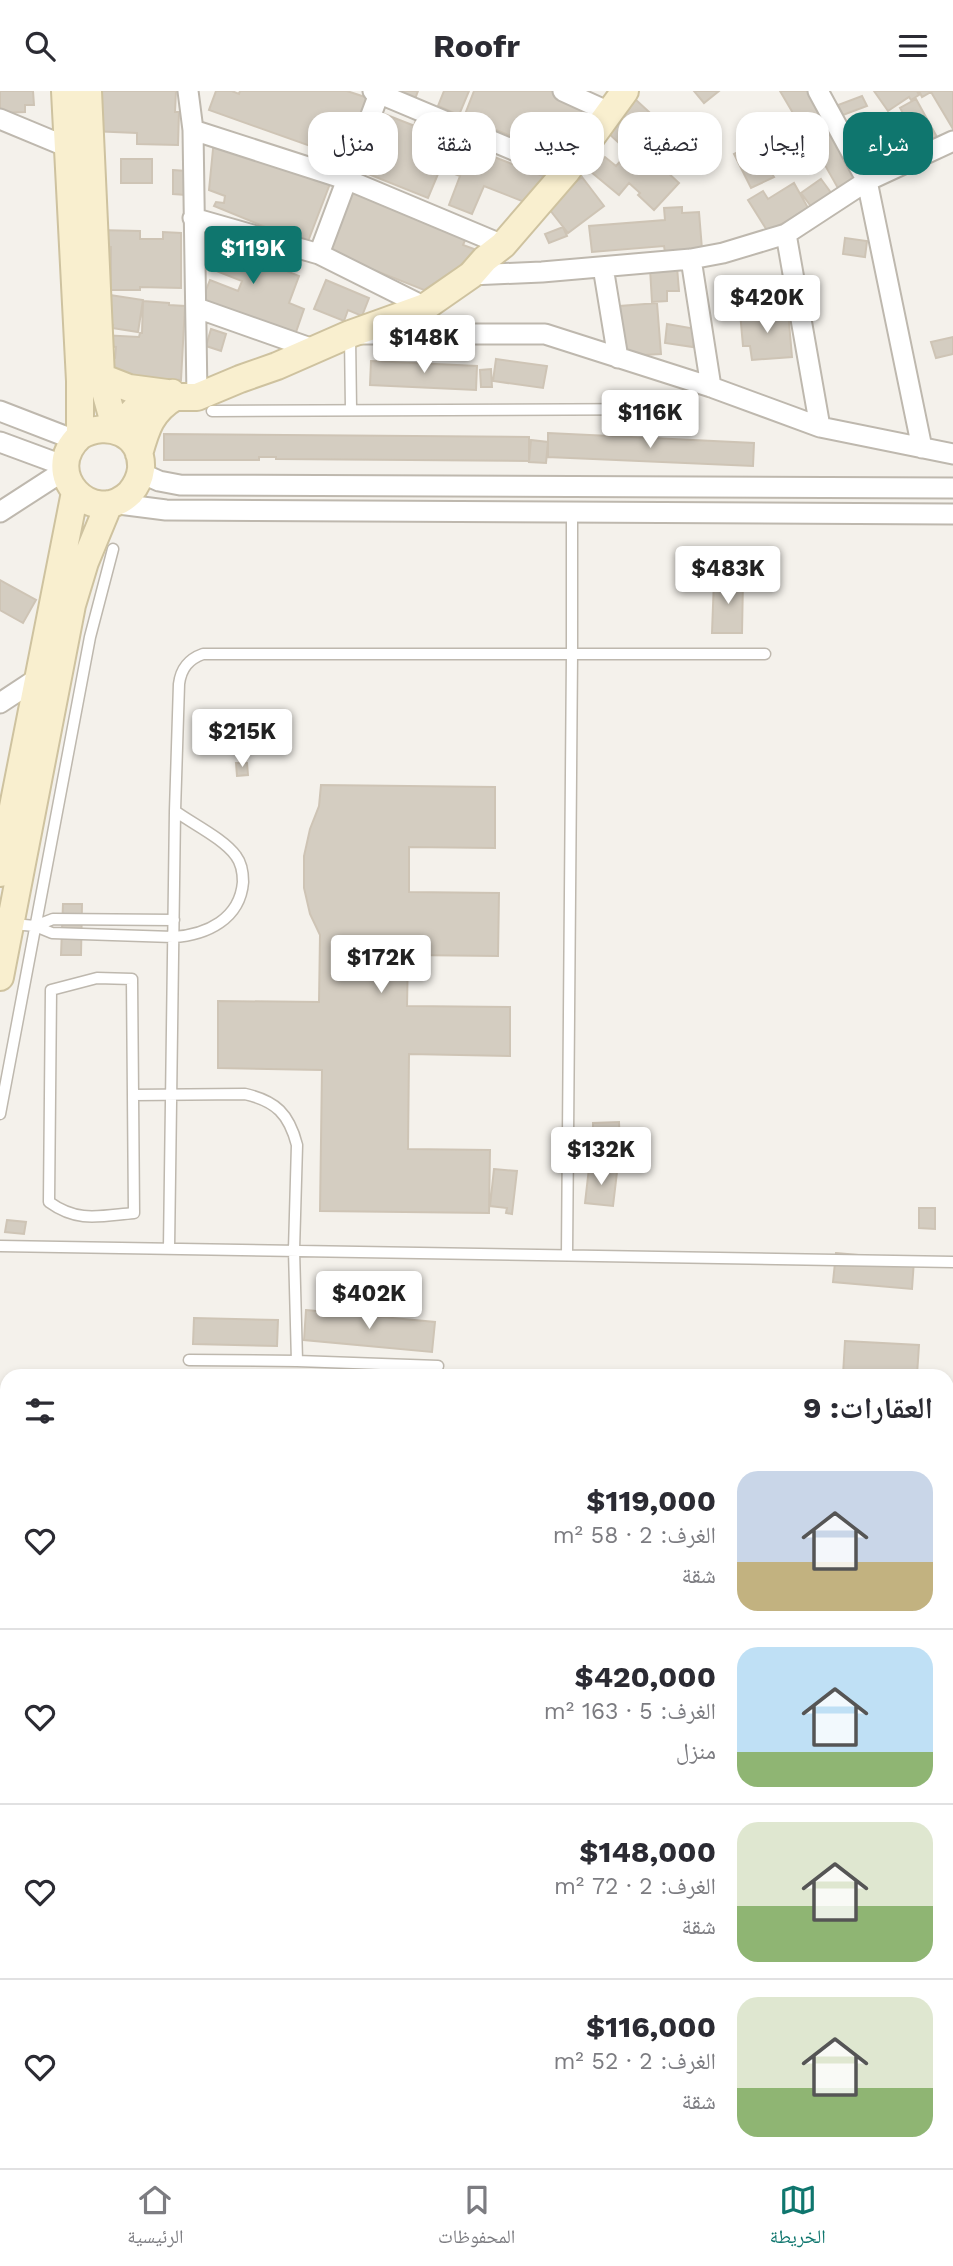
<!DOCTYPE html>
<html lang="ar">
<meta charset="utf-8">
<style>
:root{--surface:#fff;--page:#f7f7f7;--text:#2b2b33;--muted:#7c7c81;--line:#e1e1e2;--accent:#0f766e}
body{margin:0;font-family:"Work Sans","Noto Naskh Arabic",sans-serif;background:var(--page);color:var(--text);direction:rtl;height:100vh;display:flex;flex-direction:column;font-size:26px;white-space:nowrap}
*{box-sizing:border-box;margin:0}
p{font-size:23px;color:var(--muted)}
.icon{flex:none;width:38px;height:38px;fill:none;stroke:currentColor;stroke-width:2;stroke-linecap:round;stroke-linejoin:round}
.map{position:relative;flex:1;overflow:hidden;direction:ltr}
.sheet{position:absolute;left:0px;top:1278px;width:954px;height:800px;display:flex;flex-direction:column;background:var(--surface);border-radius:21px 21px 0 0;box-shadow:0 4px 10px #0003;direction:rtl}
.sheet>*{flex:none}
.hud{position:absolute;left:21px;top:21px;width:912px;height:63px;direction:rtl;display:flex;gap:14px}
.price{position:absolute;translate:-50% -60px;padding:0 16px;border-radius:7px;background:#fff;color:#222;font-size:23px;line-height:46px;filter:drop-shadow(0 2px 4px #0008)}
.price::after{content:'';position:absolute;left:50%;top:42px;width:21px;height:16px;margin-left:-10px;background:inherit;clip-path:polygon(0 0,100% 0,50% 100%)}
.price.on{background:var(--accent);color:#fff}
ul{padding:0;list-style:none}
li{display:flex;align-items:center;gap:21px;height:175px;padding:0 21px}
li+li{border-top:2px solid var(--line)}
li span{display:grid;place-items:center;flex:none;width:196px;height:140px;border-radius:21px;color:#555}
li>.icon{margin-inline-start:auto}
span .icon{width:84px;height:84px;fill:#fffc;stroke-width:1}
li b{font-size:30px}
h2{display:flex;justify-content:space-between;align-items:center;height:84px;padding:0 21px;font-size:30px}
.tag{padding:0 24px;border-radius:21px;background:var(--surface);box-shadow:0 4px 10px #0003;font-size:24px;line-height:63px}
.tag.on{background:var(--accent);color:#fff}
header{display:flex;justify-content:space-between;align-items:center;height:91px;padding:0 21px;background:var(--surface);font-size:32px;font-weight:700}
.menu{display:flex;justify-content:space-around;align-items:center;height:98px;border-top:2px solid var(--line);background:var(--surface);font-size:19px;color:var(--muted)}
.menu a{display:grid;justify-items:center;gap:4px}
.menu .on{color:var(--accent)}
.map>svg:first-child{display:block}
</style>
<header><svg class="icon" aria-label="menu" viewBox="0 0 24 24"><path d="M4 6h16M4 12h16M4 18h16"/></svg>Roofr<svg class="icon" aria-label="search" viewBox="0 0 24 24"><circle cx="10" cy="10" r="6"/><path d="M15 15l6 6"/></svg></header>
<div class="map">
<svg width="953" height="2077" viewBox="0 0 953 2077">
<rect width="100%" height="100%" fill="#f4f1eb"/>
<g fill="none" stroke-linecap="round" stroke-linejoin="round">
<path stroke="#aed1e9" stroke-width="4.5" d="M0,2058L7,2057
M248,2070L261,2077"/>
</g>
<path fill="#d4cdc1" stroke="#cec4b5" stroke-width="2" d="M0,0H33L34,14H25V21L0,22Z
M94,0H176L175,21H179L178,54L137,53V42L91,40Z
M216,0H232L239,3L240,0H347L368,7L347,68L209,19Z
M395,0H418L415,8Z
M444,0H469L459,24L438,15Z
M474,0H568L595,11L571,69L464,26Z
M694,0H719L704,12Z
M780,0H812L860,87L839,99L821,67L800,78L784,50L810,35L805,25L797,29Z
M874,0H917L919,4L911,9L909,6L888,20Z
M919,0H953V38L931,1L922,6Z
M862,5L867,15L843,24L838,14Z
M635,8L688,57L672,74L647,52L634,66L606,40Z
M916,8L937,46L921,54L900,17Z
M379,21L543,85L532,114L484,95L472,123L449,114L460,85L427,72L425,78L438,83L428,107L358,79Z
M899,25L914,54L877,75L861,46Z
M416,28L430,33L427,44L413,39Z
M214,48L331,90L307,153L214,115L216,111L224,112L225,105L209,99Z
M765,48L780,79L772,83L774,86L751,97L734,63Z
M625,65L640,80L652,67L679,92L654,119L638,104L640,102L629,92L619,104L591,81L605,66L616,75Z
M121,68H152V92H121Z
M173,79L186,80V104L173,103Z
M582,86L604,115L568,142L546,114Z
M821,88L832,103L813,118L801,102Z
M794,92L808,117L768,141L748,109L763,100L768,108Z
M351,101L466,147L463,154L474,158L475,165L424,199L326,160Z
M682,116V122L699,121L702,158L665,161L664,155L592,161L589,135L665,129L664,117Z
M563,136L567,145L549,152L545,143Z
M97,139L140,140V148H163V141L181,142V197L140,196V199H111V156H97Z
M208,143L286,173L284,179L299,185L289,212L304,218L295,244L202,209L210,189L238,200L242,190L206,176L212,159L203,156Z
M845,147L867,150L865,166L843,163Z
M677,176L679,200H667V210L652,211L650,177Z
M326,189L369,207L362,225L348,219L344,230L314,218Z
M110,204L143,209L138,241L112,237L113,234L105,233Z
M143,210L169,212V214L185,215L181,289L105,285L106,266L115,267L116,256L102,255V244L139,246L140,242H142Z
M657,212L661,263L625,265L620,215Z
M750,220V224L788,220L792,266L752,269L750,255H743L740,221Z
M667,233L696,238L693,256L665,252Z
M211,238L226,243L221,260L206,255Z
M953,246V263L936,267L931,251Z
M496,268L547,275L543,297L493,290Z
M371,270L477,275L476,299L370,294Z
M491,278L492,296H481L480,279Z
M548,342L754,352L753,375L548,366Z
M164,343L529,346V370L276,368V366H259V369H164Z
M531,349L548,351L546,372L529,371Z
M714,488L743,489L742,542H712Z
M0,489L36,509L23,532L0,519Z
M236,672H247L248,684L237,685Z
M321,694L495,696V757L409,756V801L499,802L498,865L408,864L407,915L510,916V965L409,963L408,1058L490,1059L489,1122L320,1120L322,979L218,977V910L319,911L320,844L310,823L304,797V765L310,738L319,715Z
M63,813H82L81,864H61Z
M619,1031L620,1055L593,1056V1032Z
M589,1077L617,1081L613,1115L585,1112Z
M494,1078L517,1080L512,1123L506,1122L507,1117L490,1115Z
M919,1117H935V1138L919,1137Z
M7,1129L26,1131L24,1143L5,1141Z
M836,1162L914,1169L912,1198L833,1191Z
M306,1219L435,1231L432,1261L304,1249Z
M194,1227L278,1229L277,1255L193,1253Z
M845,1250L919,1254L917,1284H843Z"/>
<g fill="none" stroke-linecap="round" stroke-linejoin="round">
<g stroke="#beb8ae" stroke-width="13">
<path id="lane" d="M350,245L351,318
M212,320L686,318
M13,833L35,835L52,842L173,846C207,844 240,828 243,791C243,782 242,773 236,765C224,748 193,733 175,720
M35,835L53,828L174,829
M97,887L132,888L134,1122C100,1125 78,1132 49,1111L51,899Z
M133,1004L245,1003C276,1010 289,1023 297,1054L294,1159L297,1270
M0,1023L90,546L113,458
M0,1155L953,1171
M169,1157L175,720L179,593C181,577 189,568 203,563H765
M567,1164L572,563V420
M189,1269L297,1270L438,1275"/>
</g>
<g stroke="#beb8ae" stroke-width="23">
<path id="street" d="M188,0L193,39L197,306
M373,0L566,81
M563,0L609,21
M818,0L867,90L922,357
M0,28L77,60
M193,39L348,89L503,154
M193,127L319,163L425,216
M786,143L820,336L953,363
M319,163L380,0
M691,168L711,296
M603,176L618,267
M471,184L542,181L691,168L723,162L786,143L867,90L953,50
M197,217L316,259
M361,243H545L711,296L820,336
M0,320L75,349
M0,351L65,375
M141,382L159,390L180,394L953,397
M111,412L166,419L953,423
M0,421L65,379
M0,612L38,587"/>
</g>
<g stroke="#cec29f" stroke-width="30">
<path id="secondary" d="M65,0L80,290V345C39,382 93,438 130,402C136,395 140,387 141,378C143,342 107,329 80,345
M88,0L101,286L116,339
M101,286L129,297L167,302
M118,340C134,314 144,310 172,302L175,306H197L240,288L277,275L350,243L425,216L471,184L485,168L503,154L566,81L625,0
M139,363C146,338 151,320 175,306
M0,782L75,401
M0,886L72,514L85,471L109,413"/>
</g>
<use href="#lane" stroke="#fff" stroke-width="10"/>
<use href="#street" stroke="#fff" stroke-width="19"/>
<use href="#secondary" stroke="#f9efcf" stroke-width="26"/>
</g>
</svg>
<b class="price on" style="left:253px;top:195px">$119K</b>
<b class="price" style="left:767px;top:244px">$420K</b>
<b class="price" style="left:424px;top:284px">$148K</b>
<b class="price" style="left:650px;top:359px">$116K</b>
<b class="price" style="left:728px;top:515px">$483K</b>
<b class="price" style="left:242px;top:678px">$215K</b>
<b class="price" style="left:381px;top:904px">$172K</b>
<b class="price" style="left:601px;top:1096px">$132K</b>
<b class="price" style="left:369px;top:1240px">$402K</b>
<div class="hud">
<a class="tag on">شراء</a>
<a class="tag">إيجار</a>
<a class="tag">تصفية</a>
<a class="tag">جديد</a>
<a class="tag">شقة</a>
<a class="tag">منزل</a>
</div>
<section class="sheet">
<h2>العقارات: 9<svg class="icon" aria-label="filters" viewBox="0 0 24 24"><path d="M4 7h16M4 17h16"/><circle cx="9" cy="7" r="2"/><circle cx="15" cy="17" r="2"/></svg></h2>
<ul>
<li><span style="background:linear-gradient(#c9d6e8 65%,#c2b280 0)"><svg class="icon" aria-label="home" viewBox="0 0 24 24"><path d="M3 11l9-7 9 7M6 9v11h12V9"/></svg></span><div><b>$119,000</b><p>الغرف: 2 · 58 m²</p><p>شقة</p></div><svg class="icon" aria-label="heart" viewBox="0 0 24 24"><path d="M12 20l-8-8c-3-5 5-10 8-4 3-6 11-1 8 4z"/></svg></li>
<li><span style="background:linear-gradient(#bfe0f5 75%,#8fb573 0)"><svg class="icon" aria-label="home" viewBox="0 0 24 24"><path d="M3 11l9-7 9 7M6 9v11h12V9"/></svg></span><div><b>$420,000</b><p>الغرف: 5 · 163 m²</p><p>منزل</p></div><svg class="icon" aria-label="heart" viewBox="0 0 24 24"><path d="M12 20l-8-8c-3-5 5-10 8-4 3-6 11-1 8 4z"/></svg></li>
<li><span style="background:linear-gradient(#dfe7d0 60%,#8fb573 0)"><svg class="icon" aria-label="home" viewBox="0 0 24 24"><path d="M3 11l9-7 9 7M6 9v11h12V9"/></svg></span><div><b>$148,000</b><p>الغرف: 2 · 72 m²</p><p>شقة</p></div><svg class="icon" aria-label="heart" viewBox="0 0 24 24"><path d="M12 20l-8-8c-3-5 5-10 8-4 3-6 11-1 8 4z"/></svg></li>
<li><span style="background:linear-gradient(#dfe7d0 65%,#8fb573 0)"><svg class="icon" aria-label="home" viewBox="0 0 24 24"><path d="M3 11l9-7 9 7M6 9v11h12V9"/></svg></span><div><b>$116,000</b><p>الغرف: 2 · 52 m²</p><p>شقة</p></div><svg class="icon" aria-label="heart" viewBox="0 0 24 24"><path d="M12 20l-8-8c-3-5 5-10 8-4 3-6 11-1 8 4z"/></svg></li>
</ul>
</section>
</div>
<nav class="menu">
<a class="on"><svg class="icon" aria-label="map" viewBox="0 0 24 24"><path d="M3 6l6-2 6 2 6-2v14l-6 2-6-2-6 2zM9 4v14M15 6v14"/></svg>الخريطة</a>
<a><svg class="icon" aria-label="saved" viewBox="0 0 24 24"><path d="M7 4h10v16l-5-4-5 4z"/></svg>المحفوظات</a>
<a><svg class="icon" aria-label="home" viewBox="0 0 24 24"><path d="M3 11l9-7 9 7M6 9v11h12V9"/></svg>الرئيسية</a>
</nav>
